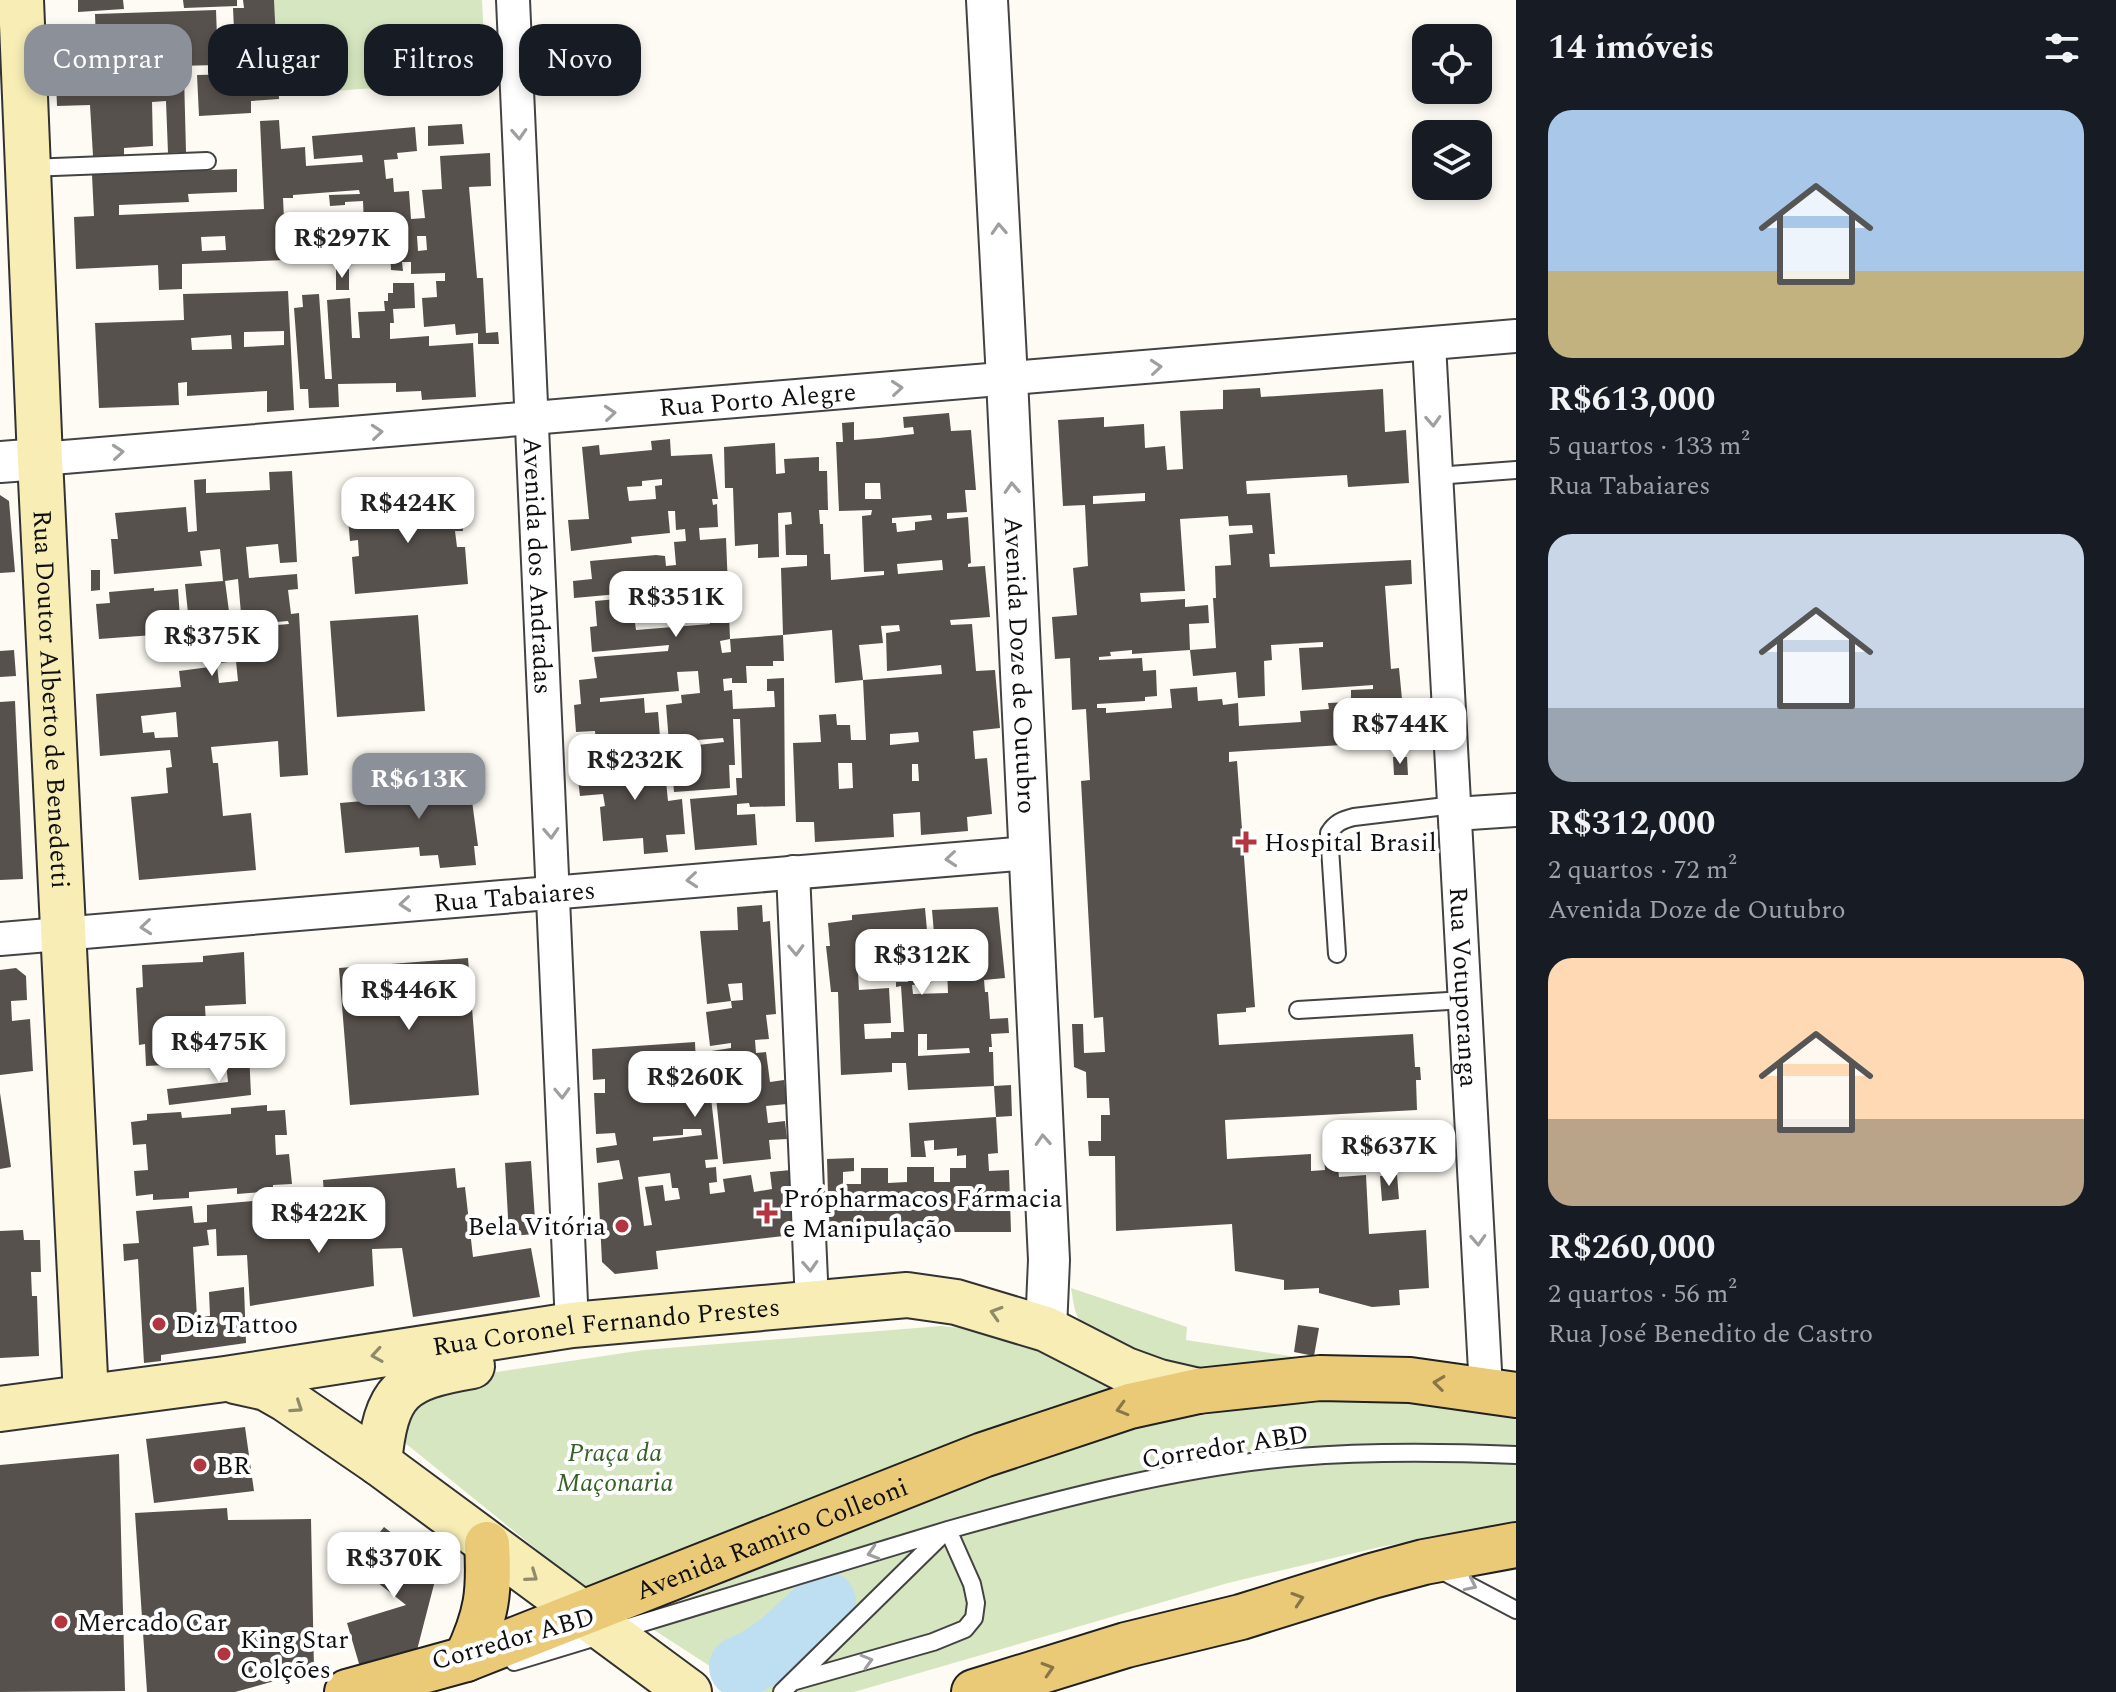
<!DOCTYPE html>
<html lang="pt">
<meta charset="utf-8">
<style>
:root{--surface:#171b24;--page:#20242c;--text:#f1f3f6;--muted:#9ea1a6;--accent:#8c9099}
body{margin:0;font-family:Spectral,serif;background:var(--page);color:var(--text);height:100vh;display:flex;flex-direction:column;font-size:30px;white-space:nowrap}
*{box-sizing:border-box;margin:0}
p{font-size:26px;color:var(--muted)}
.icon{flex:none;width:44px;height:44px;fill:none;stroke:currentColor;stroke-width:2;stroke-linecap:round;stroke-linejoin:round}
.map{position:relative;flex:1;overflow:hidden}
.details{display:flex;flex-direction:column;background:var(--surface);width:600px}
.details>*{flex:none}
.banner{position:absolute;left:24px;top:24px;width:760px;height:72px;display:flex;gap:16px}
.buttons{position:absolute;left:1412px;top:24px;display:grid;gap:16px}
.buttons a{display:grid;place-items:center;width:80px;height:80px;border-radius:16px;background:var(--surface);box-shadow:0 4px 12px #0003;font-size:40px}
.price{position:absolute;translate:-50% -68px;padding:0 18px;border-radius:16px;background:#fff;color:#222;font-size:26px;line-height:52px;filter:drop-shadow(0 2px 4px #0008)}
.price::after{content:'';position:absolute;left:50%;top:48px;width:24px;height:18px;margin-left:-12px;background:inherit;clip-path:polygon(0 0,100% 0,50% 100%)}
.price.selected{background:var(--accent);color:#fff}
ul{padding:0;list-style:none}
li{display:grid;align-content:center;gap:16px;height:424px;padding:0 32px}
li span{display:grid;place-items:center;height:248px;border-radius:24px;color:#555}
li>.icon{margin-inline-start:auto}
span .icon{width:144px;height:144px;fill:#fffc;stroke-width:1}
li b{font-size:34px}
h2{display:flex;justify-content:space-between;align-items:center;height:96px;padding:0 32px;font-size:34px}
.pill{padding:0 28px;border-radius:24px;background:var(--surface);box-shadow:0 4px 12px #0003;font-size:28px;line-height:72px}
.pill.selected{background:var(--accent);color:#fff}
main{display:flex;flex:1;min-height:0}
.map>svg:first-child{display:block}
</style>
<main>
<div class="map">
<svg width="1516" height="1692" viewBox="0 0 1516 1692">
<rect width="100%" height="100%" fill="#fefbf4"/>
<path fill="#d5e6c0" d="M274,0H482L486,80L278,95Z
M1071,1288L1187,1327L1186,1340L1328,1362C1254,1367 1169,1380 1103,1337C1097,1333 1087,1329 1082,1324C1074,1315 1073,1299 1071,1288Z
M941,1326L994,1331L1014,1337L1120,1390L587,1590L394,1434L437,1381L644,1350Z
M1342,1394L1516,1412V1524L1380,1547L1228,1583L854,1692H750L637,1619L992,1473L1134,1427L1209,1410Z"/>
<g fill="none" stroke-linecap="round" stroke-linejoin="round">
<path stroke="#bddff1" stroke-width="62" d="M740,1667C775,1653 798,1627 825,1602"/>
</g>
<path fill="#57514d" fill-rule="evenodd" d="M78,0H123L124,9L78,12Z
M183,0H237V6L184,8Z
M243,0H274L279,99L251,101V113L199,116L197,75L236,74L233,8H244Z
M216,10L218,65L132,67V78L184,75L186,152L168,153L166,101L152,102L153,146L124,148V155L93,156L90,105L57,106L56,81L97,79L95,14Z
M279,120L281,149L305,147L306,166L363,162L362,155L314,159L312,136L415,127L417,151L397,153L398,159L384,160L386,179L393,178L394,192L409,191L411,219L425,218L422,190L442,189L440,156L490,153L491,186L469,187L477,278H483L486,333L498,332L499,344H478V333L456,335L455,324L424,327L422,298L437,297L436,281H445V273L411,274V262H402L403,271L391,270L390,248L365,249L363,201L345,202V205L330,206L329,195L360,194L359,190L293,195V198H283L286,260L182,264V289L159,290L158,265L76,269L74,217L94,216L92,175L237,169V192L188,194L189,202L119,205V215L264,209L260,121ZM225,236L226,250L202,251L201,237ZM417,236H426L427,250L418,251Z
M462,124L464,144L428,146V126Z
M336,269H349V290H336Z
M393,283H414L415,308L393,309L394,323H390V339L429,336V346L473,343L476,397L422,400L421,391L396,392V383L338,384L339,407L309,408L308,389H300L294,308L303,307L302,295L319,294L325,379H332L327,300L350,298L352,338H360L358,312L385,311L384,301H388V293H393Z
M288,291L294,410L267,412V391L187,396V382L178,383L179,405L99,408L95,323L184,320L183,294ZM284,331V345L244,347V332ZM231,335L232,349L192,350L191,338Z
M1260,388L1261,397L1383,389L1385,432L1406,430L1409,483L1348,487L1347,475L1246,481L1247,494L1270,493L1275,554H1269L1270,567L1411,560L1412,584L1385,586L1391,669L1399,668L1406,741L1229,752V762L1237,761L1255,1007L1246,1008V1012L1217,1014L1219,1045L1413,1034L1415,1067H1420L1421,1080H1416L1417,1110L1225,1120L1227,1159L1311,1154V1171L1325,1170L1324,1153L1364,1150L1365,1166L1338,1168L1339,1177L1366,1175L1369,1234L1426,1230L1429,1288L1399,1290L1400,1305L1372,1307L1319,1293V1288L1284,1290V1280L1235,1271L1232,1224L1116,1231L1115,1156H1089L1088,1141H1101V1115H1110L1109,1098H1087L1086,1072L1074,1067L1072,1024H1083L1084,1053L1105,1052L1103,1017L1094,1018L1081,781L1090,780L1086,709L1072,710L1070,658L1055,659L1052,617L1077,615L1073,568L1088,566L1085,505L1063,506L1058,420L1104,417V427L1144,424L1145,448L1165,446L1167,470L1183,469L1180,411L1223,409V390ZM1145,493V501L1093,504V496ZM1228,516L1229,526L1252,525L1253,533L1229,535L1231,565L1215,566L1216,598H1213L1216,648L1190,650L1189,624L1209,623L1208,605L1185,607V599L1141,602L1140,593L1185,591L1180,519ZM1323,642V647L1299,648L1302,690L1373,685V689L1351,690V702L1328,703L1329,709L1300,711L1301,722L1239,726L1238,703L1223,705L1222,699L1198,701L1197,687L1170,689L1172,708L1106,713V708H1097V704L1145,701V697L1157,696L1156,670L1143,671L1142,658L1099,660V657L1111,656L1110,652L1132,650V654L1190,650L1193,676L1236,672L1238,698L1265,696L1264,661L1272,660L1271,645Z
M949,413L951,431L971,430L976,490H965L967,512L947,513V519L968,517L971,563L968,564V567L985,566L990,617L950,620L951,625L972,624L976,671L995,670L1000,728L973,731L975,759L987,758L992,814L967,817L968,831L921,835L920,812L893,814L894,837L815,842L814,822H796L793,743L821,742L819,715L836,714L837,725H850L851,740H866L863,680L835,683L832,630L783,635L781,568L807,566V555H786L785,525L792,524L791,512L778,513L779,557L758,558V544L735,546L733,488H725L724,447L775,443L776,474L785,473L784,459L819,457V471H827L828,510H819L820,524H823L824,554H830L831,580L884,575V571L864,572L862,516L871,515L872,510L839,511L836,442H843L842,423L854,422V440L879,438L914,434L913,427L904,428L903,417ZM865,483H880L881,499H865ZM931,515L932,520L915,522V530L897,532L896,523H892V518ZM942,560L943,570L898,574L897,564ZM899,625L900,631L886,633L887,671L941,665L942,674L863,680L859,645L883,643L881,626ZM918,732L919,742L890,745V734ZM838,763H852L853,788L839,789ZM912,764H918L919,781H912Z
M670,439L671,456L712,454L718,499H712L713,505L717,504L718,527L699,528L700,540L726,538L730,639L720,641L722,653L731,652L730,639L783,635L784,661H773V666H746L747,683H732V678L723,679L724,691L732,690L733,709L775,707L774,691H767V679L784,678L785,806L750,807L749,803L737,804V815L755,814L757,845L695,850L690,799L737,795L736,778H742L740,719H733L735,765H729L730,788L674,792L670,747L685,746V742L669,743L666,705L682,703L681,695L700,693L698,671L677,672L679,691L600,698V702L644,698L645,713L658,712L660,737L647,738L648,749L597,753L595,731L576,732L574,705L581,704L579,680L597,678L594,657L668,651L669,645L592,652L590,627L597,626L595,601L661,595L659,576L641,578V592L574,598L573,581L592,579L590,561L656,555L665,556L666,566L676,565L674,542L686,541L685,529L676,530L675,511H668L670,533L631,537L632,543L571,551L568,520L589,519L582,447L599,445L600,455L652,450L651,441ZM662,479V485L655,486L656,499L629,501L627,487L642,486V481ZM694,592L696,614L720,612V615L709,617L710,624L636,630L635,623H631L630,617L672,613V619L687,618L685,593ZM723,738L724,742L698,745L697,740Z
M292,471L297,562L280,563L278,544L246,547L249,578L297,574L298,589L288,590L291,614L299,613L308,775L280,777L278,741L211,747L213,763H218L223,816L251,813L256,870L139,880L131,797L168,793L166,768L172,767L170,750L100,756L96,694L181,687L179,671L217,666L219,683L238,681L236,661L220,663L217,630L289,624L288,621L242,625L238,579L225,581L230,619L189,623L185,584L223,581L220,549L200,551L202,566L114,574L111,539H118L115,513L186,507L188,532L197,531L194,480L206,479V493L270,490L269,472ZM176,712L178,737L155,738L154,732L143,733L141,716Z
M0,495L9,501L15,572L0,573Z
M460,496L463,531H455L457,547H465L468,584L355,594L352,557L359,556L358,540L350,541L347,506Z
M91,570H100V590L91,591Z
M154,588V591L178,589L181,633L99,639L96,604L110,603L109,592Z
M418,615L425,711L337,717L330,621Z
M14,650L16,676L0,677V651Z
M15,701L23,879L0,880V702Z
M1393,757H1407L1408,775H1394Z
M655,758V762L664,761L668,801L682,799L685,834L666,835L668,852L644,854L643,838L603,841L600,807L605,806L603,794L580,796L577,771L600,769L599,763Z
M467,763L478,846H474L476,865L440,868L438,855L420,856L419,847L345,853L340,803L433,795L431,766Z
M762,905L763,922L770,921L776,1014L766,1015L769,1039L755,1040L756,1053L766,1052L770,1082L784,1080L787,1104L766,1106L768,1123L785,1121L787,1139L769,1140L771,1159L723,1164L715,1088L698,1089L697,1075L681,1076L682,1093L698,1092V1100L711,1098L718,1159L705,1160L706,1168L716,1167L717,1182L709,1183L710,1194L725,1192L723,1179L751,1175L754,1192L772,1189L770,1172L791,1170L792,1235L656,1251L658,1269L615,1274L602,1262L598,1183L623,1179L619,1160L597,1163L596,1148L617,1145L615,1133L596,1134L594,1093H605V1079L593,1080L592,1049L695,1042L696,1066L706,1065L705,1052L731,1048V1043L710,1046L706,1012L732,1008L731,1001L707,1004L700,931L738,930L737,907ZM742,983L743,1000L731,1001L728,984ZM676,1070L677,1075L641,1078L640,1073ZM683,1129H701L702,1135L653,1141V1137L683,1135ZM670,1173L672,1188H678L680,1199L665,1201L663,1185L645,1187L652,1225L644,1226L638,1177Z
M998,907L1005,978L984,980L985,992H988L990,1019L1008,1018L1009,1033L991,1034L992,1047H989V1052H993L994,1086L1011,1085L1012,1116L996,1117L994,1086L908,1090L906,1063H892V1072L841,1075L838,992H831L826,946H830L828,923L852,920V915L925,908L930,964L899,967L898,951L893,952L894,970L858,973L859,990L889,988L891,1023L864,1024L865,1039L891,1038V1032H904L901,986L896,987V982H908L907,973L930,971L931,983L912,985L913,994L948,993L947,968L937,969L932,910ZM918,1034H927V1050L969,1048L970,1053L918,1056Z
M244,952L246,1004L205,1006L208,1063L146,1066L145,1044L139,1045L136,988L143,987L142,965L203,962V956Z
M468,958L479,1095L350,1105L339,968Z
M16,968L26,976L27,1000L11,1001L12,1021L30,1019L33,1071L0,1075V970Z
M249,1052L251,1095L169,1105L167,1089L228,1082L225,1055Z
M0,1093L11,1167L0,1169Z
M267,1105V1111L285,1110L287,1135H275L276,1155L289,1154L292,1184L273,1185V1191L237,1194V1188L189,1192V1198L153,1200V1194L136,1196L134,1171L148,1170L146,1144L133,1145L131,1122L147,1120V1114L181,1112L182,1118L231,1114V1108Z
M996,1117L998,1153L988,1154L989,1171L1009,1170L1011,1232H829L827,1159L854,1158V1171L843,1172V1184H861V1168H888V1183L907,1182V1167H934V1182H950V1168H966V1155L957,1156V1148L934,1150V1140L924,1141L926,1157H911L909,1123Z
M531,1161L536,1234L509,1236L505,1163Z
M455,1168L457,1188L465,1187L473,1257L531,1248L540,1297L413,1317L402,1248L372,1249L374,1286L250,1306L247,1255L217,1256L216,1229L207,1230L209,1245L193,1247L197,1317L210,1316L209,1292L244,1287L246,1343L161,1355V1361L144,1363L138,1259L124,1261L123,1244L139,1243L136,1211L192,1206L194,1223L207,1222V1205L324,1195L323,1180Z
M1397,1175L1399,1199L1382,1201L1380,1176Z
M23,1230L24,1240H40L41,1272H31L32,1296H37L39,1356L0,1358V1231Z
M1298,1325L1319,1328L1314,1356L1294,1352Z
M245,1427L254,1491L154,1503L146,1439Z
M119,1454L125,1691L0,1692V1465Z
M227,1508L228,1520L311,1519L314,1670L235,1692H147L135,1513Z
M384,1527L438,1569L417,1650L360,1667L347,1623L406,1605L354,1564Z"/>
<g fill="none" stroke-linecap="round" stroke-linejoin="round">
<g stroke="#434343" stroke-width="20">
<path id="service" d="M29,168L207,161
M1436,476L1516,470
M1337,954L1329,833C1335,823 1342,820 1354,817L1454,805
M1298,1010L1465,1000
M1440,1570L1516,1610
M514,1662L948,1530C1062,1498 1180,1467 1298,1457C1371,1451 1443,1452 1516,1455
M792,1682L933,1642L965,1629L974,1618L976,1603L972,1584L948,1530
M782,1692L943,1534"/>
</g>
<g stroke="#434343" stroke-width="36">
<g id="minor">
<path id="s1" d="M513,0L572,1325"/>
<path id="s2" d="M1429,344L1486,1389"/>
<path id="s3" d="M40,459L1516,336"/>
<path d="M1455,814L1516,810"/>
<path d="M793,872L812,1303"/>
<path id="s4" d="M0,939L1029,853"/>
</g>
</g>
<g stroke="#434343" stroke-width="44">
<g id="tertiary">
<path id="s5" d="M987,0L1007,379L1049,1260L1046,1329"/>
<path d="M0,462L40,459"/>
</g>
</g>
<g stroke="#323232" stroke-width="48">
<g id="secondary">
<path id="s6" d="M21,0L40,459L86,1397"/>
<path d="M235,1381L266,1388L287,1400L379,1463L689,1692"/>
<path id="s7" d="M0,1409L225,1379L572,1325L907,1295L956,1302L1046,1329L1126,1370L1159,1382L1198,1391"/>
<path d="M379,1463C386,1390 401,1378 472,1366"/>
</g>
</g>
<g stroke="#212121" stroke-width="48">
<g id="primary">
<path d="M466,1659C487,1615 490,1592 487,1544"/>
<path id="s8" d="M347,1692L466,1659L983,1455L1130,1406L1198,1391L1320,1378L1410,1380L1516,1395"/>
<path d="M974,1692L1126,1645L1241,1617L1372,1576L1424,1562L1516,1545"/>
</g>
</g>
<use href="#service" stroke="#fff" stroke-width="16"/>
<use href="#minor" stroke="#fff" stroke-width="32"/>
<use href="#tertiary" stroke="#fff" stroke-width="40"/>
<use href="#secondary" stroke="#f7edb5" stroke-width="44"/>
<use href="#primary" stroke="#ebca77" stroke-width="44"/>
</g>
<defs><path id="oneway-chevron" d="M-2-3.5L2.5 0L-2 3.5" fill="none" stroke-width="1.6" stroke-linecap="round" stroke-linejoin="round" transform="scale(2)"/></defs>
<g stroke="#9f9f9f">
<use href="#oneway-chevron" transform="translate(519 134) rotate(87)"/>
<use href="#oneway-chevron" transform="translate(999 229) rotate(-93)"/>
<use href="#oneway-chevron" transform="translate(1156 367) rotate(-5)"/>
<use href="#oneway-chevron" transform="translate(897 388) rotate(-5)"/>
<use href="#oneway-chevron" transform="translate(610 413) rotate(-5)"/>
<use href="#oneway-chevron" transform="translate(1433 421) rotate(87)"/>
<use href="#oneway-chevron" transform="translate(377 432) rotate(-5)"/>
<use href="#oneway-chevron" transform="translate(118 452) rotate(-5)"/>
<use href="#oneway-chevron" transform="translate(1012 488) rotate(-93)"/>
<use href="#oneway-chevron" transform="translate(551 833) rotate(87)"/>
<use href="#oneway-chevron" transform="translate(951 859) rotate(175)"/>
<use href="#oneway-chevron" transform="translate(692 880) rotate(175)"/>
<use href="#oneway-chevron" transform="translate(405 904) rotate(175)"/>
<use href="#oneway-chevron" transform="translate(146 927) rotate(175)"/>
<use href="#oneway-chevron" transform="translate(796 950) rotate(88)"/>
<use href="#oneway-chevron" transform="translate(562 1093) rotate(88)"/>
<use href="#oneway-chevron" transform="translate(1043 1140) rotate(-93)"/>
<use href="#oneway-chevron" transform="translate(1478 1240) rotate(87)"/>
<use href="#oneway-chevron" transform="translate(810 1266) rotate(87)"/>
<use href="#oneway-chevron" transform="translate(873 1553) rotate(163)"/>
<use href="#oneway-chevron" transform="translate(1471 1585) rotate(26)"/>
<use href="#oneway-chevron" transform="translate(867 1661) rotate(-16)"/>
</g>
<g stroke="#8f8a6b">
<use href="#oneway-chevron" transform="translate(996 1313) rotate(-163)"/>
<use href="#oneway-chevron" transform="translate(377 1355) rotate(171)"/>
<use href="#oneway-chevron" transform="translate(297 1407) rotate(34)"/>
<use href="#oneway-chevron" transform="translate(532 1576) rotate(35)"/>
</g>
<g stroke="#887649">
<use href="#oneway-chevron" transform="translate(1439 1383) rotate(-173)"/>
<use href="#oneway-chevron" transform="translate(1122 1409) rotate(164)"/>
<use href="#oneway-chevron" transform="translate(1298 1599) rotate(-18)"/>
<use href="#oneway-chevron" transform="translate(1048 1669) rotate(-17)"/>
</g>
<g fill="#b33540" stroke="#fff" stroke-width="3">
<path d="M1242 830h8v8h8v8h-8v8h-8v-8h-8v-8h8z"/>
<path d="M763 1201h8v8h8v8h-8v8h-8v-8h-8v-8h8z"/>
<circle cx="622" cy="1226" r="8"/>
<circle cx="159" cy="1324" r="8"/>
<circle cx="200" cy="1465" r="8"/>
<circle cx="61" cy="1622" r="8"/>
<circle cx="224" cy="1654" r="8"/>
</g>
<g text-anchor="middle" stroke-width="8" stroke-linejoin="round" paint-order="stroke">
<g font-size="26" fill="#101010" stroke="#fff">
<text dy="9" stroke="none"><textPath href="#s3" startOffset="720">Rua Porto Alegre</textPath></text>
<text dy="9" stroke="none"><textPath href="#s1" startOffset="566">Avenida dos Andradas</textPath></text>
<text dy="9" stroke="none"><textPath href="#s5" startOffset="666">Avenida Doze de Outubro</textPath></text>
<text dy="9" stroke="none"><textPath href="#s6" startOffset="700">Rua Doutor Alberto de Benedetti</textPath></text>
<text dy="9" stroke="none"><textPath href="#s4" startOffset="516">Rua Tabaiares</textPath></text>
<text dy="9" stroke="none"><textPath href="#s2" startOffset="644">Rua Votuporanga</textPath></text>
<text dy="9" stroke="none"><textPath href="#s7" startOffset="612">Rua Coronel Fernando Prestes</textPath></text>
<text transform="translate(1225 1446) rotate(-9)" y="9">Corredor ABD</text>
<text dy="9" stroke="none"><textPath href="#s8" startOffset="452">Avenida Ramiro Colleoni</textPath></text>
<text transform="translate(513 1638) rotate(-16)" y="9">Corredor ABD</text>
</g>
<g font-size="26" fill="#101010" stroke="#fff" text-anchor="start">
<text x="1264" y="851">Hospital Brasil</text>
<text x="783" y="1207">Própharmacos Fármacia<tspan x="783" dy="30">e Manipulação</tspan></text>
<text x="606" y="1235" text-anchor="end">Bela Vitória</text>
<text x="175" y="1333">Diz Tattoo</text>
<text x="216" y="1474">BR</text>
<text x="77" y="1631">Mercado Car</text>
<text x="240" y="1648">King Star<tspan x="240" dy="30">Colções</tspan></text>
</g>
<g font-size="26" font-style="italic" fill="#346226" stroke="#fff">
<text x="615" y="1461">Praça da<tspan x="615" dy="30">Maçonaria</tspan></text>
</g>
</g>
</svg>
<div class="buttons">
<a><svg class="icon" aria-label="locate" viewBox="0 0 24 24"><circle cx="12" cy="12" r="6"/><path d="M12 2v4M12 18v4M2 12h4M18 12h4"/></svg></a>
<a><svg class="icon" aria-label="layers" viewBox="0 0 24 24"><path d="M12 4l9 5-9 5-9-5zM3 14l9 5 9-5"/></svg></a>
</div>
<b class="price" style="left:342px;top:280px">R$297K</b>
<b class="price" style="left:408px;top:545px">R$424K</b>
<b class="price" style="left:676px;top:639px">R$351K</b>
<b class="price" style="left:212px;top:678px">R$375K</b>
<b class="price" style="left:1400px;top:766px">R$744K</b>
<b class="price" style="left:635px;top:802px">R$232K</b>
<b class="price selected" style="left:419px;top:821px">R$613K</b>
<b class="price" style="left:922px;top:997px">R$312K</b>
<b class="price" style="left:409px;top:1032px">R$446K</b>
<b class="price" style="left:219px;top:1084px">R$475K</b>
<b class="price" style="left:695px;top:1119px">R$260K</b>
<b class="price" style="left:1389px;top:1188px">R$637K</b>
<b class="price" style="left:319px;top:1255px">R$422K</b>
<b class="price" style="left:394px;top:1600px">R$370K</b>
<div class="banner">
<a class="pill selected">Comprar</a>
<a class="pill">Alugar</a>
<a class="pill">Filtros</a>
<a class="pill">Novo</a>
</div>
</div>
<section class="details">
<h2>14 imóveis<svg class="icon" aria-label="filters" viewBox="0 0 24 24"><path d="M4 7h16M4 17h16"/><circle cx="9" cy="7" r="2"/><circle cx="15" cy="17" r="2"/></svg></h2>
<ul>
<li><span style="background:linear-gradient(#a9c7e8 65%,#c2b280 0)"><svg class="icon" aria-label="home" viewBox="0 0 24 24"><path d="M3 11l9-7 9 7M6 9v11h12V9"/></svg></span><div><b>R$613,000</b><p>5 quartos · 133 m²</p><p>Rua Tabaiares</p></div></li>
<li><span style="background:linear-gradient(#c9d6e8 70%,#9aa5b1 0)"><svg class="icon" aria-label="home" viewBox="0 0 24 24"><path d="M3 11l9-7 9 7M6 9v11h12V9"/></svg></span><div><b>R$312,000</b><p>2 quartos · 72 m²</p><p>Avenida Doze de Outubro</p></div></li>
<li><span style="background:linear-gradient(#ffd9b3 65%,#b9a48a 0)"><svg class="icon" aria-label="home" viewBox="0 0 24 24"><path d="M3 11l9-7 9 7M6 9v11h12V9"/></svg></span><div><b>R$260,000</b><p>2 quartos · 56 m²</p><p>Rua José Benedito de Castro</p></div></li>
</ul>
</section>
</main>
